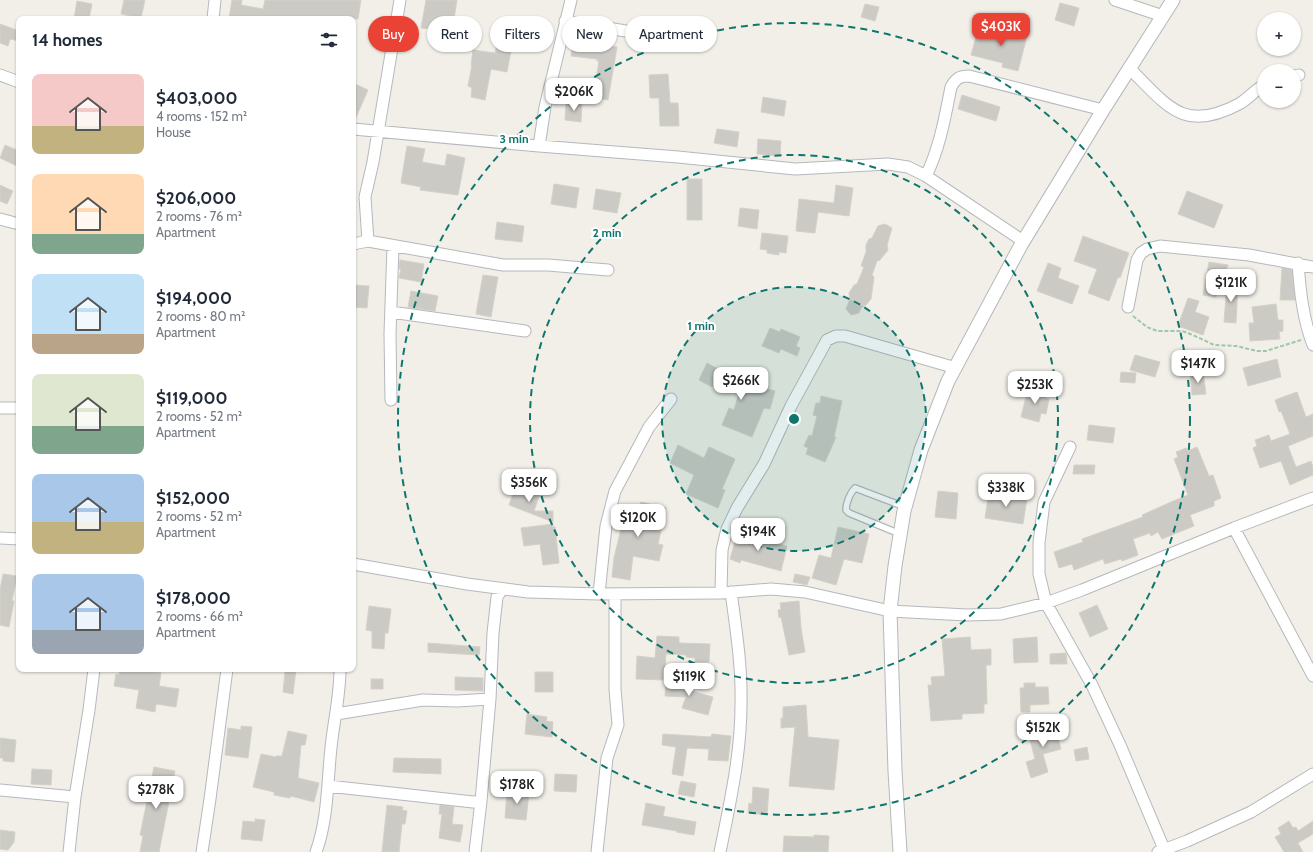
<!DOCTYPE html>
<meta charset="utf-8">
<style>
:root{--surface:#fff;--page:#f2f2f3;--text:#1f2937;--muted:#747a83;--accent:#ea4335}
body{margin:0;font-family:Cabin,sans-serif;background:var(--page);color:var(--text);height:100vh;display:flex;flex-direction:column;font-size:15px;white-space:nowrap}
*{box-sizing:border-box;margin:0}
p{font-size:13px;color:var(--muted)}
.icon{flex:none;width:22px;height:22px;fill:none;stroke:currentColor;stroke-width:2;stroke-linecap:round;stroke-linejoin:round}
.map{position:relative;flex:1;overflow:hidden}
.drawer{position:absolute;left:16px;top:16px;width:340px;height:656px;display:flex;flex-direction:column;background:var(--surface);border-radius:8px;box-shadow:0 1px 3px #0004}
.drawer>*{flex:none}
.hud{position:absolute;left:368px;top:16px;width:380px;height:36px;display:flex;gap:8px}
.buttons{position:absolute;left:1257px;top:12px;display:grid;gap:8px}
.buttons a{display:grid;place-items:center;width:44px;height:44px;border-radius:50%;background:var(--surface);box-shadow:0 1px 3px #0004;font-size:20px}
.price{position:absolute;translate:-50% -34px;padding:0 9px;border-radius:8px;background:#fff;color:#222;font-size:13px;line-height:26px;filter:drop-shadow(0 1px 2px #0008)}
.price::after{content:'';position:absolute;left:50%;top:24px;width:12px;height:9px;margin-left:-6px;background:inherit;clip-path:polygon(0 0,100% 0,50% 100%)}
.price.on{background:var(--accent);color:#fff}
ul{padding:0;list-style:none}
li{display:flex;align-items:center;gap:12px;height:100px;padding:0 16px}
li span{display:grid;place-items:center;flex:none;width:112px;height:80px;border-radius:8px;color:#555}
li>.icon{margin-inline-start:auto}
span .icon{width:48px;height:48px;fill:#fffc;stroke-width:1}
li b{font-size:17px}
h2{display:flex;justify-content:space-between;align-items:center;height:48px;padding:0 16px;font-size:17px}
.pill{padding:0 14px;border-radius:18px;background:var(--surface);box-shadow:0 1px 3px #0004;font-size:14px;line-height:36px}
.pill.on{background:var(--accent);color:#fff}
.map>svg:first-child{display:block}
</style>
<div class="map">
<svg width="1313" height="852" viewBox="0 0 1313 852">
<rect width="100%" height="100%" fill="#f1efe8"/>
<path fill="#cccac5" stroke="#d6d1c6" d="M124,0H145L141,18L121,14Z
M232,0H242L241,5L263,9L265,0H361L358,19H229Z
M426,0H457L452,32L421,28Z
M77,1L92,4L89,19H74Z
M1060,3L1079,8L1074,26L1055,20Z
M865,4L879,7L875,21L861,17Z
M0,24L19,31V41L10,39L8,46L0,43Z
M990,24L1008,29L1007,31L1027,36L1018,71L1002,67L1003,63L971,55L976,37L986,39Z
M501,26L544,35L542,47L513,41L507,72L491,69L485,100L471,97L472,88L468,86L472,65H471L473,50L495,53Z
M574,31L594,33L593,44L617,47L608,100L593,97L599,61H597V59L571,56Z
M668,74L670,103H678L679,126H660L659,98H650L649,75Z
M353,83L368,90L354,122H353Z
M962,95L1000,107L996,121L958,109Z
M763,97L786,101L784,116L761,112Z
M566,102L582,103L581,122L565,120Z
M717,129L739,132L737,147L714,143Z
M758,139L781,141L780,156L757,154Z
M5,145L19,151V167L0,158Z
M407,146L425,149L422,162L445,166L447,154L465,158L458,195L420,190L421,187L401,183Z
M687,179H702V220H687Z
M554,184L579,188L576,208L551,204Z
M0,185L13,191L7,204L0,201Z
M836,185L853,188L849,216L818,212L815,233L796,231L799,199L834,203Z
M596,189L621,193L617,213L593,209Z
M1187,191L1223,205L1214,228L1178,214Z
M740,208L759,210L757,229L738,226Z
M497,222L524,226L522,242L495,239Z
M885,224L892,228L887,245L888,250L880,260L877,261L872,275L874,277L871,299L866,305L861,308L859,313L851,315L846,309L850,299L849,293L854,285L857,284L864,267L861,266L866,252V245L869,239L872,238L878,226Z
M762,233L788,236L786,253L779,252V255L767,253V250L760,249Z
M1083,236L1129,253L1120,278L1118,277L1109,301L1088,293L1097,269L1074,261Z
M400,260L424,264L421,282L399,278L401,269H399Z
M1209,262L1228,265L1216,297L1203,295Z
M1048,263L1061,268L1058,278L1079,286L1072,304L1037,291Z
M1282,268L1292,270L1295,300H1280Z
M483,275L498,277L491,317L476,314Z
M1227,283L1238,284L1236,323L1224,322Z
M353,285L369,286L367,308L353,307Z
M411,291L438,296L435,311L408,307Z
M1188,298L1199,301L1195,312L1209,317L1203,335L1178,326Z
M1276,304L1278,320H1283V331L1279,332L1280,339L1250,341L1249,323H1254L1252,307Z
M770,328L780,332L781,329L800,337L796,346L800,348L797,356L781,349L779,353L762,346Z
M1135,355L1160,362L1155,377L1130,370Z
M1277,359L1281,377L1248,386L1243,368Z
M707,363L740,381L775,391L770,409L764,408L752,437L722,425L729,408L734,410L739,393L716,381L712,387L699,380Z
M1121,372L1136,373L1135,383L1120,382Z
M1203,372L1206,394L1192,395L1190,373Z
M1028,389L1046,393L1045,398L1049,399L1046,414L1041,413L1039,422L1021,417Z
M1297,392L1306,417L1313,414V436L1288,446L1296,467L1311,461L1313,467V475L1290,485L1281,461L1260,468L1253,448L1257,446L1255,440L1269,435L1271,441L1290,434L1281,411L1279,412L1275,400Z
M821,396L842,401L834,437H836L825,462L806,454L808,448L804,446L809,435L812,436L817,416L813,415L816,403H820Z
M1089,425L1115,428L1113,443L1087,440Z
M678,445L704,458L709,447L735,459L722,489L725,490L718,508L686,494L694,475L670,463Z
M1197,447L1209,476L1213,475L1221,498L1214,501V506L1190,515L1194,526L1162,539L1158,532L1151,536L1150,533L1133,539L1138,555L1122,561L1121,559L1105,564L1103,559L1074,570L1072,564L1059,568L1054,552L1083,542L1082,539L1143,517L1142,515L1171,502L1188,495L1174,459L1178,457L1176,452L1186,448L1188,451Z
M1074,465H1095L1094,474H1073Z
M515,488L523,491L524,488L540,494L534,511H553V522L509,505Z
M938,491L958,493L956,519L935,517Z
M989,492L1027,498L1023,524L985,518Z
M641,502L666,508L658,544L663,545L659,561L633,556L630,580L612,577L614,558L621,529L617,528L621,510L638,515Z
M553,524V527H555L559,563L543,565L540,544L524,546L521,528Z
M838,527L869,534L862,563L844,559L836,585L812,578L819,555L831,558Z
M738,531L768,540V542L787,546L781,571L741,560L740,563L730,559Z
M3,574L17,576L12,601H14L9,627L0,625V590Z
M795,574L810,577L807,585L793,582Z
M799,601L801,628L805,652L789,655L781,617L779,618L778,610L781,609L780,603Z
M1097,605L1108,629L1090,637L1079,613Z
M369,606L391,609L388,633H385L384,649L372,648V631L366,630Z
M657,636L679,637V643L710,644L709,662H695V658L686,657V655L666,654L664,680L636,679L637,656L655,658Z
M970,637L971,650L991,649V665H986L987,704H984V713L962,714V719L931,721L928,685H932L931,677L945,676L942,639Z
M1037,637L1038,662L1014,663L1013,639Z
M428,643L480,647L479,655L428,652Z
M1066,653L1067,664H1050V654Z
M120,669H135L161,673L159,686L179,689L176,707L156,704L155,712L136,708L139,690L114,686L116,674L119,675Z
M286,669H296L293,694L283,692L285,672Z
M535,672H553V692H535Z
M455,677L483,678V691L455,690Z
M666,677L677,678V687L713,697L708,715L682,708L686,697L665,696Z
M371,679H383V689H371Z
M1024,683H1035V687H1048L1049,704L1030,705V712H1021L1020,688H1024Z
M806,705L808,737L839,740L834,790L789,786L795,727L781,728V718H783V707Z
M527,714L547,717L546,721L553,722L552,737L525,734Z
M1054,722L1061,749L1043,754L1048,772L1031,778L1026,762L1035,759L1030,740L1034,738L1032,729Z
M241,726L252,727L248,758L225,755L228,728L241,730Z
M288,731L307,735L305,745H301L298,778L319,783L314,802L291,796L290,798L274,795V792L253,787L261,754L276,757V756H282Z
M663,734L711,737L712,734L731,736L728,761L708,760L709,749L687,748L683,776L672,774L676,747L662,745Z
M0,738L16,740L14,762L3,761V758H0Z
M1087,747L1089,759L1076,761L1074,750Z
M394,758L441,759V774L393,772Z
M154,767L175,771L159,852H140L143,836L140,835Z
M32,769L52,770L51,785L31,784Z
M555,774L577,775L576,792L554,791Z
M681,781L696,784L694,797L678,794Z
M753,787L769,789L767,815L748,813L749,803L752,804Z
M507,791L529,793L526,820L505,818Z
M646,803L665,807L663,816L696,822L694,835L676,832L677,831L642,825Z
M387,805L403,807L402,810L407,811L405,824H402L399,852H382Z
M440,805L454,807L452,824L463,825L460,842L439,838L442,814H439Z
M255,819L265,820L262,841L241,839L243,821L255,822Z
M1289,821L1293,828L1296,827L1298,831L1313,821V834L1298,843L1303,852H1284L1275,837L1281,834L1278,828Z
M0,830L15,832L14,842L8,850L0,849Z
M814,835L829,836L828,852H783L784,836L814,837Z"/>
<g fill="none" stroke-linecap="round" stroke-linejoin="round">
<g stroke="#b5b8bc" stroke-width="8">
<path id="service" d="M900,534L849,513L846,510C846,503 850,493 855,488L905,507"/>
</g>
<g stroke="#b5b8bc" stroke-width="13">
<path id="minor" d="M400,0L373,162L365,197L368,241L503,265H548L608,270
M1115,0L1163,16
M213,19L215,0
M565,21L650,35
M1129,68C1167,105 1183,134 1239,104C1248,99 1255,90 1264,85
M0,75L19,82
M1294,76L1299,75
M353,129L539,146L678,157L795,169L888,164L908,167L926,176L1023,241
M539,146L545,107L571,0
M926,176C940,147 945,117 951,87C956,78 960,76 969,76L1103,110
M0,219L15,223
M353,244L368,241
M1298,263C1300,291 1303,319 1313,345
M1128,307L1137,260L1141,253L1147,249L1160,246L1249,255L1313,267
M391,312L525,331
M391,400L390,334L393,246
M0,408H19
M1070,447L1044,502L1039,543V574L1046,603L1092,685L1120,745L1164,849
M1234,528L1313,676
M0,538L19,539
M353,564L467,584L528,592L599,594L721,593L771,589L805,592L890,611L967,615L1001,614L1046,603L1082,590L1234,528L1313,498
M721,593L722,550L727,529L737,508L764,464L791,406L827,340L836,336H845L956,368
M599,594L606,526L615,491L649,427L671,399
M336,714L423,700L457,701L490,699
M328,786L473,802L481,801L490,699L493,633L497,597L502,589
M0,790L75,797
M69,852L75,797L89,710L94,669
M202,852L210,799L227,669
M316,852C329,816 327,777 332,739C335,716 340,693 340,669
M475,852L481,801
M597,852L607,758L618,725L615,689V594
M720,852C730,803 741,754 741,704C742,667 736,629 731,592
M1158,852L1187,841L1251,812L1313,774"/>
</g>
<g stroke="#b5b8bc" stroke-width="15">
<path id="tertiary" d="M900,852L895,771L890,611L895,566L904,511L921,450L948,381L1021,245L1103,110L1173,0"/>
</g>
<path stroke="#9cc7a9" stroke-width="2" stroke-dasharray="4 2" stroke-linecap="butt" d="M1133,316L1147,327L1157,331H1182L1193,335L1214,345L1236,346L1257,351H1266L1301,340"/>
<use href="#service" stroke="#fff" stroke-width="5.5"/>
<use href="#minor" stroke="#fff" stroke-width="11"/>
<use href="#tertiary" stroke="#fff" stroke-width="13"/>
</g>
<circle cx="794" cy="419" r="132" fill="#0f766e" fill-opacity=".12"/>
<g fill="none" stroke="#0f766e" stroke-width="2" stroke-dasharray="7 5">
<circle cx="794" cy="419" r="132"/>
<circle cx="794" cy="419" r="264"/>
<circle cx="794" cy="419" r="396"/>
</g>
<circle cx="794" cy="419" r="6" fill="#0f766e" stroke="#fff" stroke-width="2"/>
<g font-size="12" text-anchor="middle" font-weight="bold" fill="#0f766e" stroke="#fff" stroke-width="4" stroke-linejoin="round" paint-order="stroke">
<text x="514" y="143">3 min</text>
<text x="607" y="237">2 min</text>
<text x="701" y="330">1 min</text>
</g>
</svg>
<div class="buttons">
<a>+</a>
<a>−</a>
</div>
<b class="price on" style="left:1001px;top:47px">$403K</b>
<b class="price" style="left:574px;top:112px">$206K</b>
<b class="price" style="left:1231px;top:303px">$121K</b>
<b class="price" style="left:1198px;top:384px">$147K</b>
<b class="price" style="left:741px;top:401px">$266K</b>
<b class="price" style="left:1035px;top:405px">$253K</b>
<b class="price" style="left:529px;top:503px">$356K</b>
<b class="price" style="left:1006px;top:508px">$338K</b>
<b class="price" style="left:638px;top:538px">$120K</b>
<b class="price" style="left:758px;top:552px">$194K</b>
<b class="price" style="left:689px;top:697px">$119K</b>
<b class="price" style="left:1043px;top:748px">$152K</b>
<b class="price" style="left:517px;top:805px">$178K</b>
<b class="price" style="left:156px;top:810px">$278K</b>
<div class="hud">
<a class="pill on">Buy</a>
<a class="pill">Rent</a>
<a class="pill">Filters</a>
<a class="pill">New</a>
<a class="pill">Apartment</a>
</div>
<section class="drawer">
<h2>14 homes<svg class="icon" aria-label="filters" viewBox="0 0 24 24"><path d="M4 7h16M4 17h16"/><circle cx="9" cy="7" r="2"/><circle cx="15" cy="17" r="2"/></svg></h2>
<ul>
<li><span style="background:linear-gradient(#f6c9c9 65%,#c2b280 0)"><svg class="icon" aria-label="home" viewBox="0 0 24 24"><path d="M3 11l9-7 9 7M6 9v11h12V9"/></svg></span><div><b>$403,000</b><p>4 rooms · 152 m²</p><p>House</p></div></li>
<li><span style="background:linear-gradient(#ffd9b3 75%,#7fa58c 0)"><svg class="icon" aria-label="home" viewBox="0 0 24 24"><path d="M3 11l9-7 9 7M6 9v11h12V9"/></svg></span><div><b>$206,000</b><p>2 rooms · 76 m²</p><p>Apartment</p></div></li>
<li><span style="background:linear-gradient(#bfe0f5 75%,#b9a48a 0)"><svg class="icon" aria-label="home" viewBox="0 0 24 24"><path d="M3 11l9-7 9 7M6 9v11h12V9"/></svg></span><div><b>$194,000</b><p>2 rooms · 80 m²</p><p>Apartment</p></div></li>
<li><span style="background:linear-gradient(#dfe7d0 65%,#7fa58c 0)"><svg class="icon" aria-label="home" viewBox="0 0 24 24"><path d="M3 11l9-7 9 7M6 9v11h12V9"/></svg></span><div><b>$119,000</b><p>2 rooms · 52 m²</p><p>Apartment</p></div></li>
<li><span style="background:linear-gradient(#a9c7e8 60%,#c2b280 0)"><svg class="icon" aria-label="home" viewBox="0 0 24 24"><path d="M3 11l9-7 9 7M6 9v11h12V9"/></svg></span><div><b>$152,000</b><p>2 rooms · 52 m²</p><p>Apartment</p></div></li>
<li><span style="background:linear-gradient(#a9c7e8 70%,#9aa5b1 0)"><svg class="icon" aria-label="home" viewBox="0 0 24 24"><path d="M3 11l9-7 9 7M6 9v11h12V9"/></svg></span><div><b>$178,000</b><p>2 rooms · 66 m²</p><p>Apartment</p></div></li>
</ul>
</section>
</div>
